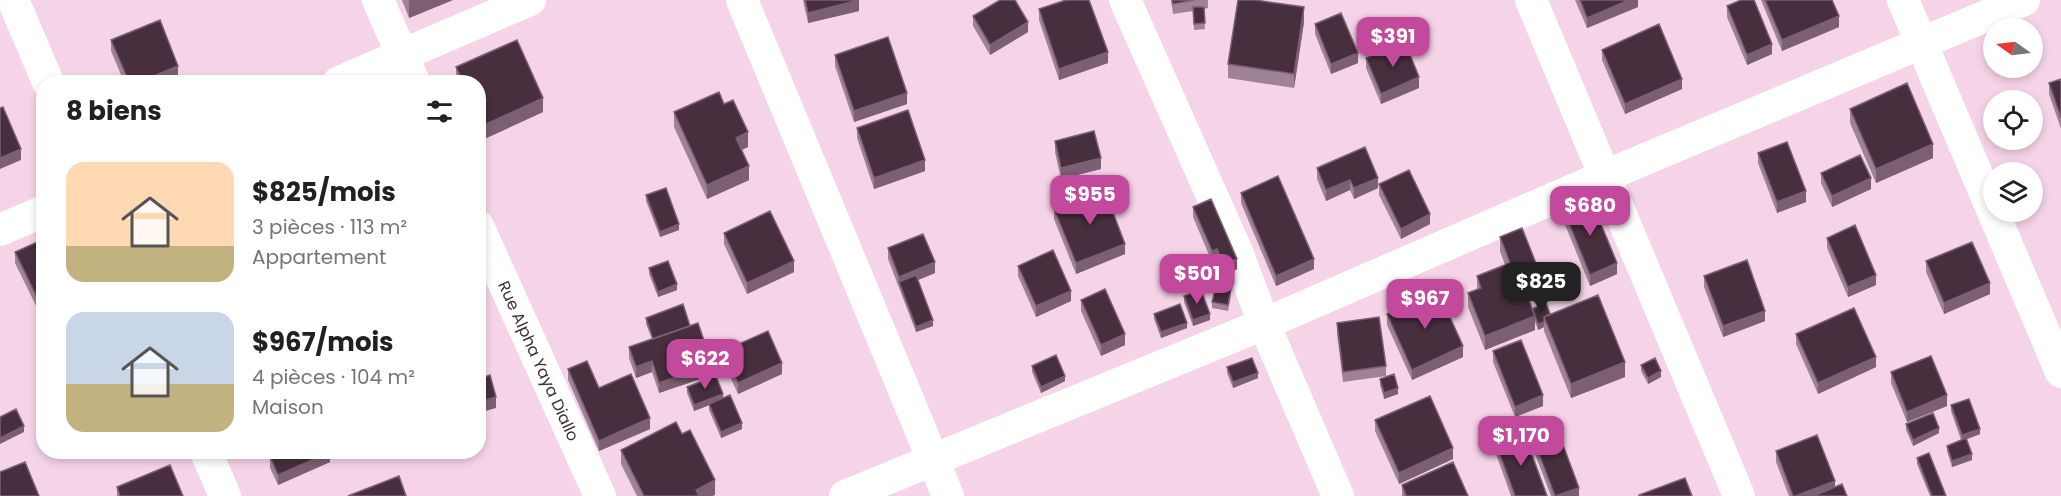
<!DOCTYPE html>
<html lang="fr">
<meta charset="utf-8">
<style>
:root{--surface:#fff;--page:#f6f6f6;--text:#202124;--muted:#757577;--accent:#c3499c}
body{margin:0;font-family:Poppins,sans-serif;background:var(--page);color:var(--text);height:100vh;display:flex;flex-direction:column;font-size:22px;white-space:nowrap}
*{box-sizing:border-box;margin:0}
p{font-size:20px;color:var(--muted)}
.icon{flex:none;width:33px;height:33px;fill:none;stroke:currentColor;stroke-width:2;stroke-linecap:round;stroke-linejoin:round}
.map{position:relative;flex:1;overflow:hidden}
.side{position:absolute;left:36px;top:75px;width:450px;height:384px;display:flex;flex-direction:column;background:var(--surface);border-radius:24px;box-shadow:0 3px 9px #0003}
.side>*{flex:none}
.needle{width:39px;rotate:284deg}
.fabs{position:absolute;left:1983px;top:18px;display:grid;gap:12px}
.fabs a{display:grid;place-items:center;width:60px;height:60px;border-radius:50%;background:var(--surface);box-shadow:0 3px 9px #0003;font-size:30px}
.price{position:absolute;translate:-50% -51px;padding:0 14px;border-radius:12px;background:var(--accent);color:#fff;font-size:20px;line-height:39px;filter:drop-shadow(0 2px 3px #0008)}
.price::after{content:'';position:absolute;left:50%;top:36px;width:18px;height:14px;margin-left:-9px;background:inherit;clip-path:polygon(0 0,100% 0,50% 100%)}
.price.on{background:#222;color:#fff}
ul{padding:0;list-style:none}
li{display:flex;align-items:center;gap:18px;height:150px;padding:0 30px}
li span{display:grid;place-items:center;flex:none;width:168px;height:120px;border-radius:18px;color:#555}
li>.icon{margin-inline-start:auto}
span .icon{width:72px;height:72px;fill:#fffc;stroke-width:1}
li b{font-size:26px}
h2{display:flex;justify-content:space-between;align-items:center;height:72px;padding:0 30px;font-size:26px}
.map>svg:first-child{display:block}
</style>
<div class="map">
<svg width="2061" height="496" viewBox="0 0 2061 496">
<rect width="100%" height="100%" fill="#f6d4e8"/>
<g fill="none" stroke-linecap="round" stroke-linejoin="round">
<g stroke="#fff" stroke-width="32">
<path d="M13,0L48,82"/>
<path d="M378,0L414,82"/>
<path d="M742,0L948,496"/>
<path d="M1125,0L1238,254L1264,324L1338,496"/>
<path d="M1531,0L1739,496"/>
<path d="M1903,0L2061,372"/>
<path d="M339,82L530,0"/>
<path id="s1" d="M478,226L600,496"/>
<path d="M0,230L44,211"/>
<path d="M206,452L225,496"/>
<path d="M845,496L1264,324L1605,176L2024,0"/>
</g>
</g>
<path fill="#9f8293" d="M402,0H453L409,18Z
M803,0H859V11L808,23Z
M1171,0H1208V8L1204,9L1205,29L1194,30L1193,11L1173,14Z
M1575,0H1638V7L1587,28Z
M1761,0H1832L1839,27L1782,51Z
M1727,6L1772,54L1747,65L1727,17Z
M1039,9L1108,63L1059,80L1039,20Z
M973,16L1028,32L990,55L973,26Z
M1304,22L1294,88L1228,78V64Z
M1315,24L1358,63L1331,74L1315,34Z
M111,40L178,77L165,82H124L111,51Z
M1602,50L1682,89L1625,114L1602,60Z
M835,55L907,104L854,122L835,66Z
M1366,58L1419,88L1381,104L1366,68Z
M456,67L543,112L482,140L478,132V82H456Z
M2061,79V129L2049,94V83Z
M724,104L748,147L742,150L749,180L707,199L674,127V112Z
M1850,109L1933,158L1876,183L1850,123Z
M857,128L925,171L874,189L857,138Z
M1055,141L1101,169L1061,179L1055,152Z
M1758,153L1806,202L1777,213L1758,163Z
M1317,168L1378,188L1354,199L1350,190L1326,201L1317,179Z
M1821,173L1871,189L1832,207L1821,183Z
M1379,184L1430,224L1401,239L1379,195Z
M1241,193L1314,269L1276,286L1241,203Z
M646,195L679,230L660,237L646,201Z
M1193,207L1237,269L1224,275L1217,259L1212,262L1193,217Z
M1054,209L1125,254L1076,274L1054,219Z
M1564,211L1617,274L1590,286L1564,222Z
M724,233L794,272L747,294L724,244Z
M1500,237L1541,290L1527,296L1532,309L1550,314L1625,377L1571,398L1544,331V327L1538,330L1535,322V330L1485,350L1468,307V293L1477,290V276L1505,265L1500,251Z
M1827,238L1876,285L1848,297L1827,248Z
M44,239V322L15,263V252Z
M888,248L935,273L918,280L933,326L916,332L888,259Z
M1926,261L1990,294L1944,314L1926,272Z
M1018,266L1071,301L1036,317L1018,276Z
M649,268L677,290L658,297L649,274Z
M1704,276L1765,321L1723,337L1704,287Z
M1231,295L1228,311L1212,308V302Z
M1184,296L1210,320L1193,326L1184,302Z
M1081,300L1125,345L1101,356L1081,311Z
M1154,314L1187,328L1161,338L1154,319Z
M1387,314L1463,357L1412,380L1387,325Z
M646,318L690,326L712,375L659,393L652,372L636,378L629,358V347L652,339L646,324Z
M1337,323L1386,366V376L1343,382L1337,334Z
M1796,334L1876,367L1818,394L1796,344Z
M723,351L782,374L738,394L723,361Z
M1493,351L1543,406L1515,417L1493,362Z
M1641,365L1661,377L1648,384L1641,371Z
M1032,366L1065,381L1041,393L1032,372Z
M1227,367L1258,378L1233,388L1227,373Z
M568,369L599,388L650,429L599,451L568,380Z
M1891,372L1947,406L1907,422L1891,383Z
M1380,379L1398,394L1384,399L1380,385Z
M687,387L723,398L742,429L721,438L709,410V405L694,411L687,393Z
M1951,405L1980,434L1967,439L1972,460L1952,467L1947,451V446L1961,440L1951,411Z
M1375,420L1453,459L1399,484L1375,431Z
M1906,424L1939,433L1913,446L1906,430Z
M682,434L715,495L712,496H637L621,464V450Z
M1535,443L1579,496H1551L1535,454Z
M1496,444L1547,496H1511L1496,454Z
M1776,451L1835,487L1847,496H1789L1776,462Z
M271,452H330V462L278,485L270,468V457L273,456Z
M1917,458L1946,496H1930L1917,464Z
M1402,485L1468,496H1402Z
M117,487L183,496H117Z"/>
<path fill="#7c6071" d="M411,0H453L409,18V1Z
M859,0V11L808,23V13Z
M1629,0H1638V7L1587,28V18Z
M1304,7V22L1294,88V74Z
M1839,16V27L1782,51V40Z
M1028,22V32L990,55V45Z
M1772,44V54L1747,65V55Z
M1108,52V63L1059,80V69Z
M1358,53V63L1331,74V64Z
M178,66V77L165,82H139Z
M1419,77V88L1381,104V94Z
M1682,79V89L1625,114V104Z
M907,93V104L854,122V111Z
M543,98V112L482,140V126Z
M748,132V147L736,152V138Z
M1933,144V158L1876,183V169Z
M21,149V160L0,169V158Z
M1101,158V169L1061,179V168Z
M925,160V171L874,189V178Z
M749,166V180L707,199V185Z
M1378,178V188L1354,199V188Z
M1871,178V189L1832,207V196Z
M1350,180V190L1326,201V190Z
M1806,191V202L1777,213V202Z
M1430,214V224L1401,239V229Z
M679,224V230L660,237V232Z
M1125,244V254L1076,274V263Z
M1217,249V259L1212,262V251Z
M1237,259V269L1224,275V265Z
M1314,259V269L1276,286V276Z
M794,261V272L747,294V283Z
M935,262V273L901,287L899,282V277Z
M1617,263V274L1590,286V275Z
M1876,275V285L1848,297V287Z
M1541,276V290L1523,298V284Z
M1990,283V294L1944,314V303Z
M677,284V290L658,297V292Z
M1071,291V301L1036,317V306Z
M1765,311V321L1723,337V326Z
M1210,314V320L1193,326V320Z
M1535,316V330L1485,350V336Z
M933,320V326L916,332V327Z
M1544,322V327L1538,330V324Z
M1187,323V328L1161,338V332Z
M1125,334V345L1101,356V345Z
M1463,346V357L1412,380V370Z
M1876,357V367L1818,394V383Z
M652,361V372L636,378V367Z
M1625,362V377L1571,398V384Z
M782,363V374L738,394V383Z
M712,364V375L659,393V383Z
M1661,371V377L1648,384V378Z
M1258,373V378L1233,388V382Z
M1065,376V381L1041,393V387Z
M1398,388V394L1384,399V393Z
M723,394V400L694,411V405Z
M1543,395V406L1515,417V407Z
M1947,395V406L1907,422V412Z
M496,397V408L478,413V402Z
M650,418V429L599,451V441Z
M742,423V429L721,438V432Z
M24,426V432L0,444V438Z
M1939,428V433L1913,446V440Z
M1980,429V434L1962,441V435Z
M1453,448V459L1399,484V473Z
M330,452V462L278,485V475Z
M1972,454V460L1952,467V461Z
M715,480V495L712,496H696V490Z
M1835,481V491L1823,496H1795Z
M1579,488V496H1557Z"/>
<path fill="#482f3e" stroke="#7c6071" stroke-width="1.5" d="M805,0H859L808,13Z
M1000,0H1015L1028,22L990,45L973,16Z
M1066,0H1089L1108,52L1059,69L1039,9Z
M1172,0H1194L1173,4Z
M1238,0H1255L1304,7L1294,74L1228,64Z
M1580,0H1629L1587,18Z
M1741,0H1754L1772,44L1747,55L1727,6Z
M1765,0H1832L1839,16L1782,40Z
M1193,7H1204L1205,23L1194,24Z
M1341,13L1358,53L1331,64L1315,24Z
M160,20L178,66L139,82H129L111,40Z
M1659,24L1682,79L1625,104L1602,50Z
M888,37L907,93L854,111L835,55Z
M517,40L543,98L482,126L478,118V82H463L456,67Z
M1405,42L1419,77L1381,94L1366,58Z
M2061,79V118L2049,83Z
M1907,83L1933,144L1876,169L1850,109Z
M719,92L724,104L733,100L748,132L736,138L749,166L707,185L674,112Z
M3,107L21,149L0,158V108Z
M908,110L925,160L874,178L857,128Z
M1094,131L1101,158L1061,168L1055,141Z
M1787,142L1806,191L1777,202L1758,153Z
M1365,147L1378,178L1354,188L1350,180L1326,190L1317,168Z
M1860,155L1871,178L1832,196L1821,173Z
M1409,170L1430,214L1401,229L1379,184Z
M1278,176L1314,259L1276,276L1241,193Z
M666,188L679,224L660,232L646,195Z
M1104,189L1125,244L1076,263L1054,209Z
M1211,199L1237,259L1224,265L1217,249L1212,251L1193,207Z
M1591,200L1617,263L1590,275L1564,211Z
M770,211L794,261L747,283L724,233Z
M1855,225L1876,275L1848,287L1827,238Z
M1522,228L1541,276L1523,284L1535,316L1485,336L1468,293L1481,288L1477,276L1510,263L1500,237Z
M923,234L935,262L899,277L888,248Z
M44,239V312L15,252Z
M1972,242L1990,283L1944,303L1926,261Z
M1053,250L1071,291L1036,306L1018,266Z
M1747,260L1765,311L1723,326L1704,276Z
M668,261L677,284L658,292L649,268Z
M916,275L933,320L916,327L899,282Z
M1216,287L1231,289L1228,305L1212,302Z
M1105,289L1125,334L1101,345L1081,300Z
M1201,290L1210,314L1193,320L1184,296Z
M1438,291L1463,346L1412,370L1387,314Z
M1598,295L1625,362L1571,384L1544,317Z
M1546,303L1550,314L1544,317V322L1538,324L1532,309Z
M683,304L690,326L653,339L646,318Z
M1180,304L1187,323L1161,332L1154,314Z
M1854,308L1876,357L1818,383L1796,334Z
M1379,317L1386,366L1343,372L1337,323Z
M698,323L712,364L659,383L652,361L636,367L629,347Z
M768,331L782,363L738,383L723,351Z
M1521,340L1543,395L1515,407L1493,351Z
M1056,355L1065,376L1041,387L1032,366Z
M1931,356L1947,395L1907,412L1891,372Z
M1252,358L1258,373L1233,382L1227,367Z
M1655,358L1661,371L1648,378L1641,365Z
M587,361L599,388L631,374L650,418L599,441L568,369Z
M1394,374L1398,388L1384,393L1380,379Z
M490,375L496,397L478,402V376L479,379Z
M716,376L723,394L694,405L687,387Z
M730,395L742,423L721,432L709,404Z
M1430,396L1453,448L1399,473L1375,420Z
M1969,399L1980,429L1962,435L1951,405Z
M16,409L24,426L0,438V417Z
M1933,413L1939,428L1913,440L1906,424Z
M676,422L682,434L690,430L715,480L696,490L699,496H644L621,450Z
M1524,433L1547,496H1515L1496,444Z
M1559,434L1579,488L1555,496L1535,443Z
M1817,435L1835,481L1795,496H1793L1776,451Z
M1966,438L1972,454L1952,461L1947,446Z
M276,452H330L278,475L270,457L277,454Z
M1929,453L1946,496H1932L1917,458Z
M25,462L39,496H0V472Z
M1453,462L1468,496H1406L1402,485Z
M170,465L183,496H120L117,487Z
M399,476L406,496H348Z
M1685,478L1692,496H1640L1639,495Z
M1842,484L1847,496H1814Z"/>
<g text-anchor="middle" stroke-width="6" stroke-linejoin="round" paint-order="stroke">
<g font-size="16" fill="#3e3139" stroke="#fff">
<text dy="6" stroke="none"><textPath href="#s1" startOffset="148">Rue Alpha Yaya Diallo</textPath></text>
</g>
</g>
</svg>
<div class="fabs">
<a><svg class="needle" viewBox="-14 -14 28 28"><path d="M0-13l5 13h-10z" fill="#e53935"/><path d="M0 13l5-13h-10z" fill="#757577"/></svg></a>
<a><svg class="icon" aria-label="locate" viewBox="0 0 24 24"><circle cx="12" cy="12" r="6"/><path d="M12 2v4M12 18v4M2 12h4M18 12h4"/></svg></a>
<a><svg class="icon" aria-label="layers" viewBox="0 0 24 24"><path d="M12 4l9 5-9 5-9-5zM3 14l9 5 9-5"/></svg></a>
</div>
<b class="price" style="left:1393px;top:68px">$391</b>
<b class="price" style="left:1090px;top:226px">$955</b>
<b class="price" style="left:1590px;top:237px">$680</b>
<b class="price" style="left:1197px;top:305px">$501</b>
<b class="price on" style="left:1541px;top:313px">$825</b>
<b class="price" style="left:1425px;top:330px">$967</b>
<b class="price" style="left:705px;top:390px">$622</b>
<b class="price" style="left:1521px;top:467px">$1,170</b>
<section class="side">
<h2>8 biens<svg class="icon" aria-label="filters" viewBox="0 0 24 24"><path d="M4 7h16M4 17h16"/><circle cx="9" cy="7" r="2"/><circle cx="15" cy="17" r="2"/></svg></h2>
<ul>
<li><span style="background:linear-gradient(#ffd9b3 70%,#c2b280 0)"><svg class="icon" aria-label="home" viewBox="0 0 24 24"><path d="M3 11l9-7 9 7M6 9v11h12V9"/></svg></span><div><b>$825/mois</b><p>3 pièces · 113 m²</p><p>Appartement</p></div></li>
<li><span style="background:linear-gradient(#c9d6e8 60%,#c2b280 0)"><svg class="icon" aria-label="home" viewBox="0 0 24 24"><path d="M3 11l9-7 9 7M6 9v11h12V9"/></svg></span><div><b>$967/mois</b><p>4 pièces · 104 m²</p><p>Maison</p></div></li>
</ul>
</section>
</div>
